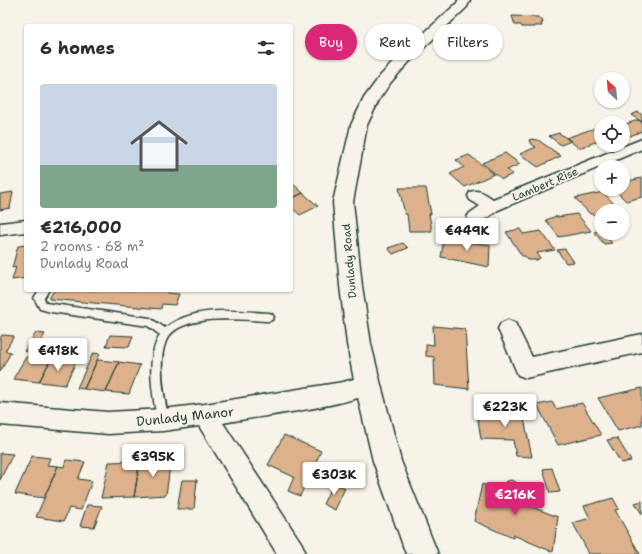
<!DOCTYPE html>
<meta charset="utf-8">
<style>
:root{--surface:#fff;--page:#f2f2f3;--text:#2b2b33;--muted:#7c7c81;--accent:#db2777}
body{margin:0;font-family:"Shantell Sans",sans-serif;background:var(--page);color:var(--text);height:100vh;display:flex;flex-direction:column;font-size:15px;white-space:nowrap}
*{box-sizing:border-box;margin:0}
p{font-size:13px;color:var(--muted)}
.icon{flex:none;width:22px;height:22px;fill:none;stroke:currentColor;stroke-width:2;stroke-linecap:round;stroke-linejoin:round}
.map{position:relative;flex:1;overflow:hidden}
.sheet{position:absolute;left:24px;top:24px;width:269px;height:268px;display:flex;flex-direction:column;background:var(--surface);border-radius:4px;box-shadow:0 1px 3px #0004}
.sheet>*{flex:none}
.guide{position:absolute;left:305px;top:24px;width:277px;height:36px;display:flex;gap:8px}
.needle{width:26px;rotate:334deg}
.tools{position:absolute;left:594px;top:72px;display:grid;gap:8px}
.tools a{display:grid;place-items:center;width:36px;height:36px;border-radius:50%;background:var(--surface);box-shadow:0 1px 3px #0004;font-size:20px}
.price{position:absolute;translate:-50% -34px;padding:0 9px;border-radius:4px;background:#fff;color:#222;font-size:13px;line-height:26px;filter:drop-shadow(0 1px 2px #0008)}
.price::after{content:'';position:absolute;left:50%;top:24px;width:12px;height:9px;margin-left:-6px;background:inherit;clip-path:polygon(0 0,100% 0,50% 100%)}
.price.on{background:var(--accent);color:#fff}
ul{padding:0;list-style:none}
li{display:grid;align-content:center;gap:8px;height:212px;padding:0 16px}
li span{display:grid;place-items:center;height:124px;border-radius:4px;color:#555}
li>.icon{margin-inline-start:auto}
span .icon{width:72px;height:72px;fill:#fffc;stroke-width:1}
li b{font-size:17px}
h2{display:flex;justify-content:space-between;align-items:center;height:48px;padding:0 16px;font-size:17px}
.tag{padding:0 14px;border-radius:18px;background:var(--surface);box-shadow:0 1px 3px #0004;font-size:14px;line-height:36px}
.tag.on{background:var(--accent);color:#fff}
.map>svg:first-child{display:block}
</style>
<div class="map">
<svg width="642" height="554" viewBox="0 0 642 554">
<rect width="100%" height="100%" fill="#f7f3e8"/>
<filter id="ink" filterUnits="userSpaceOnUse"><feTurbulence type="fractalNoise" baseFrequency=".025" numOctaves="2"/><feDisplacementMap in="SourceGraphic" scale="8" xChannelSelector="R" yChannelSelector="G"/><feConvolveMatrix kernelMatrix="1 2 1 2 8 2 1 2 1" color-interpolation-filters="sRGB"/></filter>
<g filter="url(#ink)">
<path fill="#dcb18c" stroke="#1f3d34" d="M512,16L538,17L539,19H542L543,23H541L542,26H534L535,27H522L521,25H515Z
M638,112L642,115V122L631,115Z
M638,120L642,122V131L623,139V125Z
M595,128L601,132V140L579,148L566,138Z
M559,133L566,138L571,141L561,145L549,136Z
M532,139L538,140L561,156L538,167L520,154L536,147L530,143L529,140Z
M505,153L520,164L507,170L513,174L502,179L482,163Z
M469,155L494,174L465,187L450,174L464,167L456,160Z
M642,178V197L626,201L614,189H623V182Z
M291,182L303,193L291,199Z
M399,188H426L431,214H429L432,231H409L407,214H405Z
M13,192L10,208L0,210V194Z
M603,192L618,208L601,211V219L597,218L593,214H590L575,198Z
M303,193L318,206L300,215L291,207V199Z
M577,214L591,231L559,237L546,220L556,216L557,217Z
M520,229L523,234L541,231L555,250L537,253L540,258L537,260H528L525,256H522L506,232Z
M601,230V233H604L612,243L604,244L594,232Z
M444,239L490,245L489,267L441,257Z
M403,243L408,248L393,254L388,248Z
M26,245V278L12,280L16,267L12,268L18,246Z
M565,249L574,262L566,263L557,250Z
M54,290H168L167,293L179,294L175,305L162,304L161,309L49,299Z
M433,326L465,329L469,389L435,385L434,357L426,356V344L434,345Z
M36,333L45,334L34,353L24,351Z
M2,335L14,336L5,351L11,352L0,372V338Z
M110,335L133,336L129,347L106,346Z
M93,353L100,354L84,389L77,388Z
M26,357L51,359L39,382L13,379Z
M51,359L76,362L65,385L39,382Z
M97,360L119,362L106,392L84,389Z
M119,362L140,365L129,394L106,392Z
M642,388V425L618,431L598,398Z
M552,402L556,409L582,403L601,435L558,445L537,405Z
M476,407L522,409L532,457L516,456L513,440L481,439Z
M284,435L321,451L300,496L288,491L294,477L268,465Z
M617,438L631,461L621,463L607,440Z
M0,453L13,454L0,480Z
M32,456L50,458L47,465L58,466L44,498L15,494Z
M171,459L166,495L134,497L140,461Z
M66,460L85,462L78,479L92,481L81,510L69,508L64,521L36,517L58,466L64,467Z
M140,461L134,497L101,498L109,462Z
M552,468L560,492L550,493L543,469Z
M182,480H197L194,509H177Z
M511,480L516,482L520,488L518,498L520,499L519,502L558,517L553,552L513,535V538L474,521L482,484L503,492L505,482Z
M333,483L345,488L335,510L323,504Z
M613,498L619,509L615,510L640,554H589L573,523L590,518L584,506Z
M642,501V514L635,503Z
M87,505L102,506L94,527L80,526Z"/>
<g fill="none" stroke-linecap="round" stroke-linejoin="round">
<g stroke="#1f3d34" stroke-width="3">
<path id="lane" d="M39,290H49L44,298L46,303L150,318L165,328C194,305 235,311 269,313L272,314L274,317L272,320L269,321C243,320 179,312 166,341C157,363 164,398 169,420L167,424L163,425L159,424L157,420C153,394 145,359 160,335L148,326L51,312L40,309L34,298Z"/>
</g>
<g stroke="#1f3d34" stroke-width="3">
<path id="street" d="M642,139V149L498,210C489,216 481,225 470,221L467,217L470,213L480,206L470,200L468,196L470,192C480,189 485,194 493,199Z
M26,220V232L0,235V223Z
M508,320L515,323L532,357L642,334V352L526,378L518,375L498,329L501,323Z
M368,375L376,378L379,385L376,392C330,409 272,414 223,423L302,544L306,554H277L199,426L163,431L108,434L0,425V403L108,412L163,409L205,404L343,382Z"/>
</g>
<g stroke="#1f3d34" stroke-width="3">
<path id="secondary" d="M458,0H470L467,7L411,60L391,82L380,98L367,125L353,202L362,286L371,344L381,385L401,461L438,554H406L373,461L355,385L347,344L340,286L333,202L351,125L364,98L380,76L401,54L457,3Z"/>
</g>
<use href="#lane" fill="#f7f3e8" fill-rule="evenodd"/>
<use href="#street" fill="#f7f3e8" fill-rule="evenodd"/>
<use href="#secondary" fill="#f7f3e8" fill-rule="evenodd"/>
</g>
</g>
<g text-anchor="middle" stroke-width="3.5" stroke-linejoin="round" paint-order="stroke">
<g font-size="11" fill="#1f3d34" stroke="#f7f3e8">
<text transform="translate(545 184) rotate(-23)" y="4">Lambert Rise</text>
<text transform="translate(349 261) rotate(-95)" y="4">Dunlady Road</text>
</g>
<g font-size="13" fill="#1f3d34" stroke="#f7f3e8">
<text transform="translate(185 416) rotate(-6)" y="5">Dunlady Manor</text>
</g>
</g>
</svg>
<div class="tools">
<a><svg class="needle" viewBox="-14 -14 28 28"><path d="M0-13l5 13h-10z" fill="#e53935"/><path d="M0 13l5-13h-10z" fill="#7c7c81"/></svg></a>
<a><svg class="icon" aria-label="locate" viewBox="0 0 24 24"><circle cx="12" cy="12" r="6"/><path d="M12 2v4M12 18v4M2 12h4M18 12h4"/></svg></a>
<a>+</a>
<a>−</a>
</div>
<b class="price" style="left:467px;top:252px">€449K</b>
<b class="price" style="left:58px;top:372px">€418K</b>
<b class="price" style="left:505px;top:428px">€223K</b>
<b class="price" style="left:153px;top:478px">€395K</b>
<b class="price" style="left:334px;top:496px">€303K</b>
<b class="price on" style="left:515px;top:516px">€216K</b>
<div class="guide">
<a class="tag on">Buy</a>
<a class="tag">Rent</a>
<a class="tag">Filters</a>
</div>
<section class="sheet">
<h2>6 homes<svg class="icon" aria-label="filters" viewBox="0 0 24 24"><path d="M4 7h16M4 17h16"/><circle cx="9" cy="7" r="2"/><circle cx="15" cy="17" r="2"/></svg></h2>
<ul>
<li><span style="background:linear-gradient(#c9d6e8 65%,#7fa58c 0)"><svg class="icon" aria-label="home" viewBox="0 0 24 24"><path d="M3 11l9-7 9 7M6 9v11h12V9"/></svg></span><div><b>€216,000</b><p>2 rooms · 68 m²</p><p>Dunlady Road</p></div></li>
</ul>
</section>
</div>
